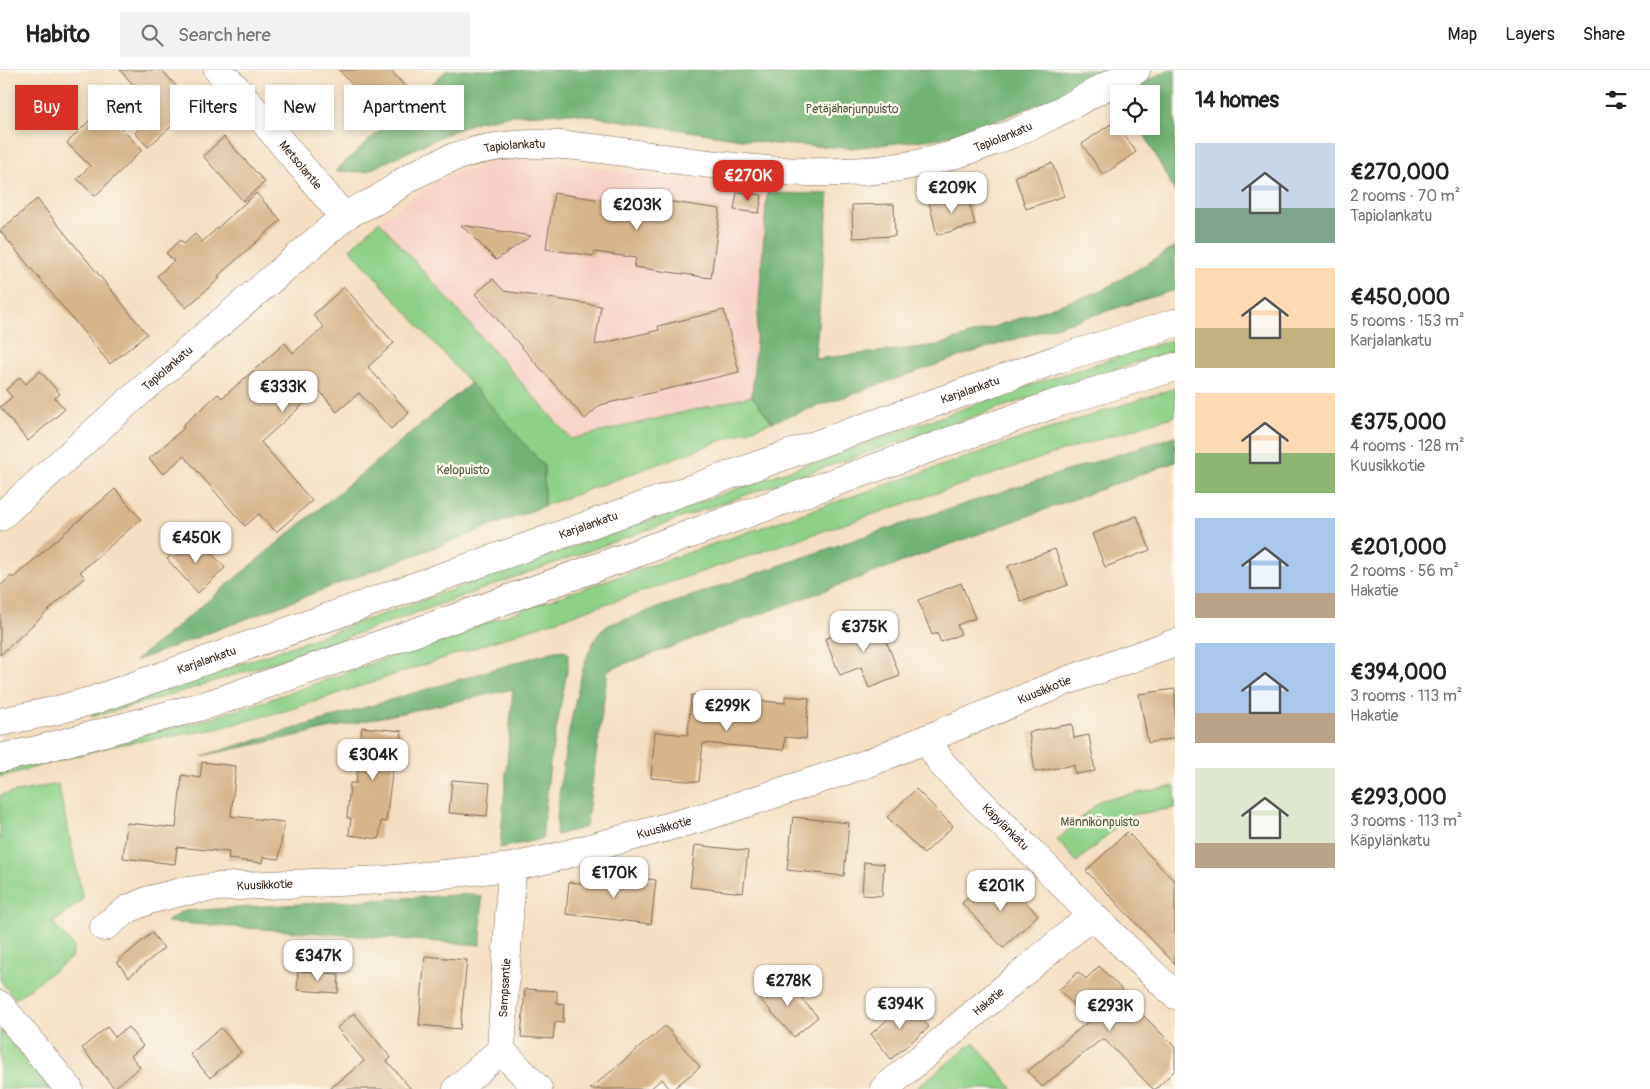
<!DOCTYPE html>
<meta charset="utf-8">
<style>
:root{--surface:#fff;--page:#f2f2f2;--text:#222;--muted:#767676;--line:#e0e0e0;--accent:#d93025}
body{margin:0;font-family:Pangolin,sans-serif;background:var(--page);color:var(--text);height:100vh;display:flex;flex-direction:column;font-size:19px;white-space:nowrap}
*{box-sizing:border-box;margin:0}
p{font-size:16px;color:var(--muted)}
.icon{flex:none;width:28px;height:28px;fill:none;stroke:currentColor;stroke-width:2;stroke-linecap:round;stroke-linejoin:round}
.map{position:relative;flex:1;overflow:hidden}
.details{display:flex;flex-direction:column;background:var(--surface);width:475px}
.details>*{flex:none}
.guide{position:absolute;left:15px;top:15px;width:475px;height:45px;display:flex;gap:10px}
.fabs{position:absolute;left:1110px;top:15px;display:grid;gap:10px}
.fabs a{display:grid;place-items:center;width:50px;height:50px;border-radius:0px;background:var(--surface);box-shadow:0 2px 8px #0003;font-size:25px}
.price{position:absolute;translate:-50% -42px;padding:0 11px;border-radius:10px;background:#fff;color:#222;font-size:16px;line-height:32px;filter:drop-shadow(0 1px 2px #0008)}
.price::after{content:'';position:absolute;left:50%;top:30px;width:15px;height:11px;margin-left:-8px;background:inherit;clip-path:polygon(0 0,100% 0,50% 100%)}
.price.on{background:var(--accent);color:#fff}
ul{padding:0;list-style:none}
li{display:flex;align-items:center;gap:15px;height:125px;padding:0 20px}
li span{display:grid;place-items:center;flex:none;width:140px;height:100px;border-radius:0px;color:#555}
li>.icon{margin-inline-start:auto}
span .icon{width:60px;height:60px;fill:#fffc;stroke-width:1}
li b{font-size:21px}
h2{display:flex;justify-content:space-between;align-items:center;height:60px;padding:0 20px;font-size:21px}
.pill{padding:0 18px;border-radius:0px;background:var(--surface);box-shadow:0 2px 8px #0003;font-size:18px;line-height:45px}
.pill.on{background:var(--accent);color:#fff}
header{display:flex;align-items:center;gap:30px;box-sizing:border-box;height:70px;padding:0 25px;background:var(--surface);border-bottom:1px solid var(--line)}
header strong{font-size:24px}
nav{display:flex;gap:28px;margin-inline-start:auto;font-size:18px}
.search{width:350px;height:45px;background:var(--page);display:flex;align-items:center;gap:12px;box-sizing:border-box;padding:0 18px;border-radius:0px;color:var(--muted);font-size:19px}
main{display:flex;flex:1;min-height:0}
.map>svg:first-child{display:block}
</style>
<header>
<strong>Habito</strong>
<div class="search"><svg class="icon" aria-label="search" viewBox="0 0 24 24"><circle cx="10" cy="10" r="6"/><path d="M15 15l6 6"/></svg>Search here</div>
<nav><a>Map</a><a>Layers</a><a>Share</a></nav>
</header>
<main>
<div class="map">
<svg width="1175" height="1019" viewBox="0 0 1175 1019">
<rect width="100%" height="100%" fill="#fbf7ec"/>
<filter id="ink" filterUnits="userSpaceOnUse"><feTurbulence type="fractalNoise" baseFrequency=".02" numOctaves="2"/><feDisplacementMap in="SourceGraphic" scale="10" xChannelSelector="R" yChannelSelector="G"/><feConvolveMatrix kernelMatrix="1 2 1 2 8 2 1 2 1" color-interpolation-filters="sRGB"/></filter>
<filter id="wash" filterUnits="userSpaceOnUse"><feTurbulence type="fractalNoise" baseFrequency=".0096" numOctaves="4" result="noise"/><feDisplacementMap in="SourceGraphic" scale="20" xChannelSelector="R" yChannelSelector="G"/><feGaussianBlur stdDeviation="1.12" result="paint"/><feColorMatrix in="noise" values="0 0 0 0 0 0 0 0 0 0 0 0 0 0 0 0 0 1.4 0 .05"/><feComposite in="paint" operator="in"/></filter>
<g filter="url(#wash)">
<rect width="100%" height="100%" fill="#f4dfc3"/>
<path fill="#f7d1c7" d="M510,88H530L767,123L752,326L571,369L379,151L436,111L484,94Z"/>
<path fill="#8ed088" stroke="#647d53" d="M379,151L571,369L752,326L772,352L544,436V396L350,179Z
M1175,269V280C971,346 768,416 566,489C409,545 253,604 92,647L91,644L267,585L1042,311Z
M1175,318V346L1056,383L295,638L216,659L116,675L0,707V700L115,671L193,653L257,634L573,522L1049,359Z
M58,714L83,829L53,853L74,877L71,888L15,929L0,910V725Z
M1175,716V738L1130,745L1077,792L1057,770L1101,730Z
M0,960H1L51,1019H0Z
M974,972L1013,1019H915Z"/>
<path fill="#72b274" stroke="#566e49" d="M447,0H1104L1066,23L998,50L941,68L851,78L774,74L571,43L511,45L476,52L442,66L365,102L335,101Z
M1168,0H1175V122L1140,56H1151V24H1123Z
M767,123L829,124L815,289L939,275L1101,221L1175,177V220L967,284L772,352L752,326Z
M471,313L544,396V436L135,591Z
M1175,366V392L608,600L586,757L556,765C558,719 566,673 576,628C581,607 585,585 597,566C599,562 604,559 608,555L859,468Z
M563,580L568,583V596L550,692L542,769L500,778L513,619L202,686L555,581Z
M473,824L482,827L481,875L166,852L182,841Z"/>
<g id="blocks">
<path fill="#d6b58c" d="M120,0H162L194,36L148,77L135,63L158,42Z
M339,0H390L409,21L380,46Z
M102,38L142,80L95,126L77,109L90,96L67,73Z
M1115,51L1136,82L1103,105L1082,74Z
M224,67L265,112L243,131L203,86Z
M1052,93L1064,126L1026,139L1015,106Z
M604,122L720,139L711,208L634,197L636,188L595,182L594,186L546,179L554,123L602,130Z
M737,122L762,125L759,143L734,140Z
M256,123L281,150L218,206L220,208L186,238L157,206L174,191L166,183L180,170L184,174L195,164L202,172Z
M967,123L975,155L937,165L929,132Z
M37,129L147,264L110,294L0,161Z
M894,134L895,166L853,168L852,135Z
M461,155L531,166L496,190Z
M493,209L504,221L601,236L595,275L659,260L658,256L724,240L739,302L600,335L585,349L475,224Z
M344,217L394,273L368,297L409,343L391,359L359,323L337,342L319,320L261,372L312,431L276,462L259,444L245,456L184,386L163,404L149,389L184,358L182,356L218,324L222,328L285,273L293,283L324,257L313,245Z
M40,301L60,324L55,328L65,339L28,371L0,337L12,327L6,320L20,307L26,314Z
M115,419L141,449L80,502L85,507L0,585V516L11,506L13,508Z
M1137,446L1150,480L1105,497L1092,464Z
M194,464L225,498L198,523L167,489Z
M1055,479L1068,515L1021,532L1008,496Z
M961,513L975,548L957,555L961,564L941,572L937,563L932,565L918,530Z
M877,548L900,606L869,618L861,597L840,605L825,569Z
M1175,619V668L1148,673L1139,624Z
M691,625L785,633V626L809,628L806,669L785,667L784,680L703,673L699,712L651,708L655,662L688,665Z
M1072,654L1074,668L1089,665L1095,701L1075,704L1074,695L1035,702L1029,662Z
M362,657L402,661L399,688L394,687L386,752L381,751L379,769L349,765L351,748H347L350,713H356Z
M202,692L236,696L231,746L284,752L279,789L263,787L262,793L228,789L229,782L177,777L175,794L123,788L127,753L176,758L182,705L200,708Z
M452,710L490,713L487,746L449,743Z
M916,719L953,756L924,784L887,747Z
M793,747L849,753L844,806L787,800Z
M1127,762L1175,812V894L1086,801Z
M695,775L748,781L743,823L690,817Z
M864,792L884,794L882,826L862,825Z
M608,804L656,810L651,854L566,844L569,812L607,816Z
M1005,810L1038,845L1003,878L962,833L983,814L991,823Z
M152,863L164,878L129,907L117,892Z
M425,886L467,890L460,959L419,955Z
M1099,896L1135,933L1133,935L1175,977V1000L1156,1019H1153L1103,968L1042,1017L1028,1001L1089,951L1059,920L1078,902L1086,909Z
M298,901L339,904L338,923L297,920Z
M782,907L818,947L794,967L759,928Z
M525,919L557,921V933L564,934L563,953L555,952L553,969L521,967Z
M908,932L929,957L891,989L871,964Z
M354,943L391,988L387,991L411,1019H330L364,991L337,958Z
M665,956L700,997L673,1019H670L662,1009L650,1019H590Z
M107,957L115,967L128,957L143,976L131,986L140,997L114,1018L82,978Z
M221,958L241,982L210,1008L190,984Z"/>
</g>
</g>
<g filter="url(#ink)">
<use href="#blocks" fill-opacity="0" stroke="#7c6958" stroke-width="1"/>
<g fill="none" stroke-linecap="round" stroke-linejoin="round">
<g stroke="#7c6958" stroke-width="29">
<g id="minor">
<path id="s1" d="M218,0L235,17L344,147"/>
<path id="s2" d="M0,447L127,333L344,147C355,139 366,136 377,130C391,122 402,111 416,104C428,98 441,92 454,87C523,63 595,78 664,88C723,96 784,104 843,102C895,101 946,90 994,71C1043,53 1089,25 1136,0"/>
<path id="s3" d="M926,669L943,695L1045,796L1092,845L1175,925"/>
<path id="s4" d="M104,857L128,839L149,830L181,822L215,817L385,810L512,797L549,789L704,747L866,694L1066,611L1175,573"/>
<path d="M0,935L69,1019"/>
<path d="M501,980L538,1019"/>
<path id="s5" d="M457,1019L501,980L512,797"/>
<path id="s6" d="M884,1019L1092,845"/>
</g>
</g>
<g stroke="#7c6958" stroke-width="29">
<g id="major">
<path id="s7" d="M0,652L54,641L94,630L1058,289L1175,253"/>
<path d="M0,688L37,680L210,634L416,562L1051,335L1175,297"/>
</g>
</g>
<use href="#minor" stroke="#fff" stroke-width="28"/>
<use href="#major" stroke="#fff" stroke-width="28"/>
</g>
</g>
<g text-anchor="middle" stroke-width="5" stroke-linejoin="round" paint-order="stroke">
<g font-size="12" fill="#545c3e" stroke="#fbf7ec">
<text x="852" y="43">Petäjäharjunpuisto</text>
<text x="463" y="404">Kelopuisto</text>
<text x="1100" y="756">Männikönpuisto</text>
</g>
<g font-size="12" fill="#3b2a1e" stroke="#fbf7ec">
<text dy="4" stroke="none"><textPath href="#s2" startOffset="1139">Tapiolankatu</textPath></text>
<text dy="4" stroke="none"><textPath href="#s2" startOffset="644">Tapiolankatu</textPath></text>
<text dy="4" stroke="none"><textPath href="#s1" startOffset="126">Metsolantie</textPath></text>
<text dy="4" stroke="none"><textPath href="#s2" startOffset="224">Tapiolankatu</textPath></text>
<text dy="4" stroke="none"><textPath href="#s7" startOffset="1026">Karjalankatu</textPath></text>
<text dy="4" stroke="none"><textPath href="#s7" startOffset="621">Karjalankatu</textPath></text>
<text dy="4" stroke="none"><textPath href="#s7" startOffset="216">Karjalankatu</textPath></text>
<text dy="4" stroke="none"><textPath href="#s4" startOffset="980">Kuusikkotie</textPath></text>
<text dy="4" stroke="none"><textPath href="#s3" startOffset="119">Käpylänkatu</textPath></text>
<text dy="4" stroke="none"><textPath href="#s4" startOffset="575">Kuusikkotie</textPath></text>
<text dy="4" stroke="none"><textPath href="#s4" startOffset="170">Kuusikkotie</textPath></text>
<text dy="4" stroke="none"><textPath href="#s5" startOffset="121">Sampsantie</textPath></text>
<text dy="4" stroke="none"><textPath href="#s6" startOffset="136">Hakatie</textPath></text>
</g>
</g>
</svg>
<div class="fabs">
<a><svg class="icon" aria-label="locate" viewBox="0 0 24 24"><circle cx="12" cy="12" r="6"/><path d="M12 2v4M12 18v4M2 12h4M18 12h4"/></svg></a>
</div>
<b class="price on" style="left:748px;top:132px">€270K</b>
<b class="price" style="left:952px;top:144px">€209K</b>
<b class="price" style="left:637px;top:161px">€203K</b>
<b class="price" style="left:283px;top:343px">€333K</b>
<b class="price" style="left:196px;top:494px">€450K</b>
<b class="price" style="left:864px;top:583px">€375K</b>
<b class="price" style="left:727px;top:662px">€299K</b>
<b class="price" style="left:373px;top:711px">€304K</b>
<b class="price" style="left:614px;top:829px">€170K</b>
<b class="price" style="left:1001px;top:842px">€201K</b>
<b class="price" style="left:318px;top:912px">€347K</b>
<b class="price" style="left:788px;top:937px">€278K</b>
<b class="price" style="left:900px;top:960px">€394K</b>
<b class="price" style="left:1110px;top:962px">€293K</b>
<div class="guide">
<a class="pill on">Buy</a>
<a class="pill">Rent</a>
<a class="pill">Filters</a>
<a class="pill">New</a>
<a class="pill">Apartment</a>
</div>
</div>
<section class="details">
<h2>14 homes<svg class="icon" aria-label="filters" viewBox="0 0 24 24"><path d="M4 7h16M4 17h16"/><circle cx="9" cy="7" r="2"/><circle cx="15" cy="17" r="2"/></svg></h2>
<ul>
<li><span style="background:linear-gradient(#c9d6e8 65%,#7fa58c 0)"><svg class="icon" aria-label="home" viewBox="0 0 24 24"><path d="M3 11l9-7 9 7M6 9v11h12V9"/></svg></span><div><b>€270,000</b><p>2 rooms · 70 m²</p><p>Tapiolankatu</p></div></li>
<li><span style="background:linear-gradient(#ffd9b3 60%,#c2b280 0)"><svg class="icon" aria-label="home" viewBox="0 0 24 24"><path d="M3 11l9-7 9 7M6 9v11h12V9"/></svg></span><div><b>€450,000</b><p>5 rooms · 153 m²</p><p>Karjalankatu</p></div></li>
<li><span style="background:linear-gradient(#ffd9b3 60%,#8fb573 0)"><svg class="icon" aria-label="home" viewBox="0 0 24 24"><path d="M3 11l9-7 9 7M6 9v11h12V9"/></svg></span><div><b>€375,000</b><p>4 rooms · 128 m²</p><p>Kuusikkotie</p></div></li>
<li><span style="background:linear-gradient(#a9c7e8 75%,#b9a48a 0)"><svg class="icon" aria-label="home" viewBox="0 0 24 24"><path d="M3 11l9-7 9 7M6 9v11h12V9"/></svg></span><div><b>€201,000</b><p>2 rooms · 56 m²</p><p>Hakatie</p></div></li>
<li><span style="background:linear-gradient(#a9c7e8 70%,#b9a48a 0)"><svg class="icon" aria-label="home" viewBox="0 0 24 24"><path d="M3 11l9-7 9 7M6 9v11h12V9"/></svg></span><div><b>€394,000</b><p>3 rooms · 113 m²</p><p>Hakatie</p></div></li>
<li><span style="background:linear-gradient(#dfe7d0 75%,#b9a48a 0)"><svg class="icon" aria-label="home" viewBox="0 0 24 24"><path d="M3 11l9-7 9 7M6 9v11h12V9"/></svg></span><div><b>€293,000</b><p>3 rooms · 113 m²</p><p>Käpylänkatu</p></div></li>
</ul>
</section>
</main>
